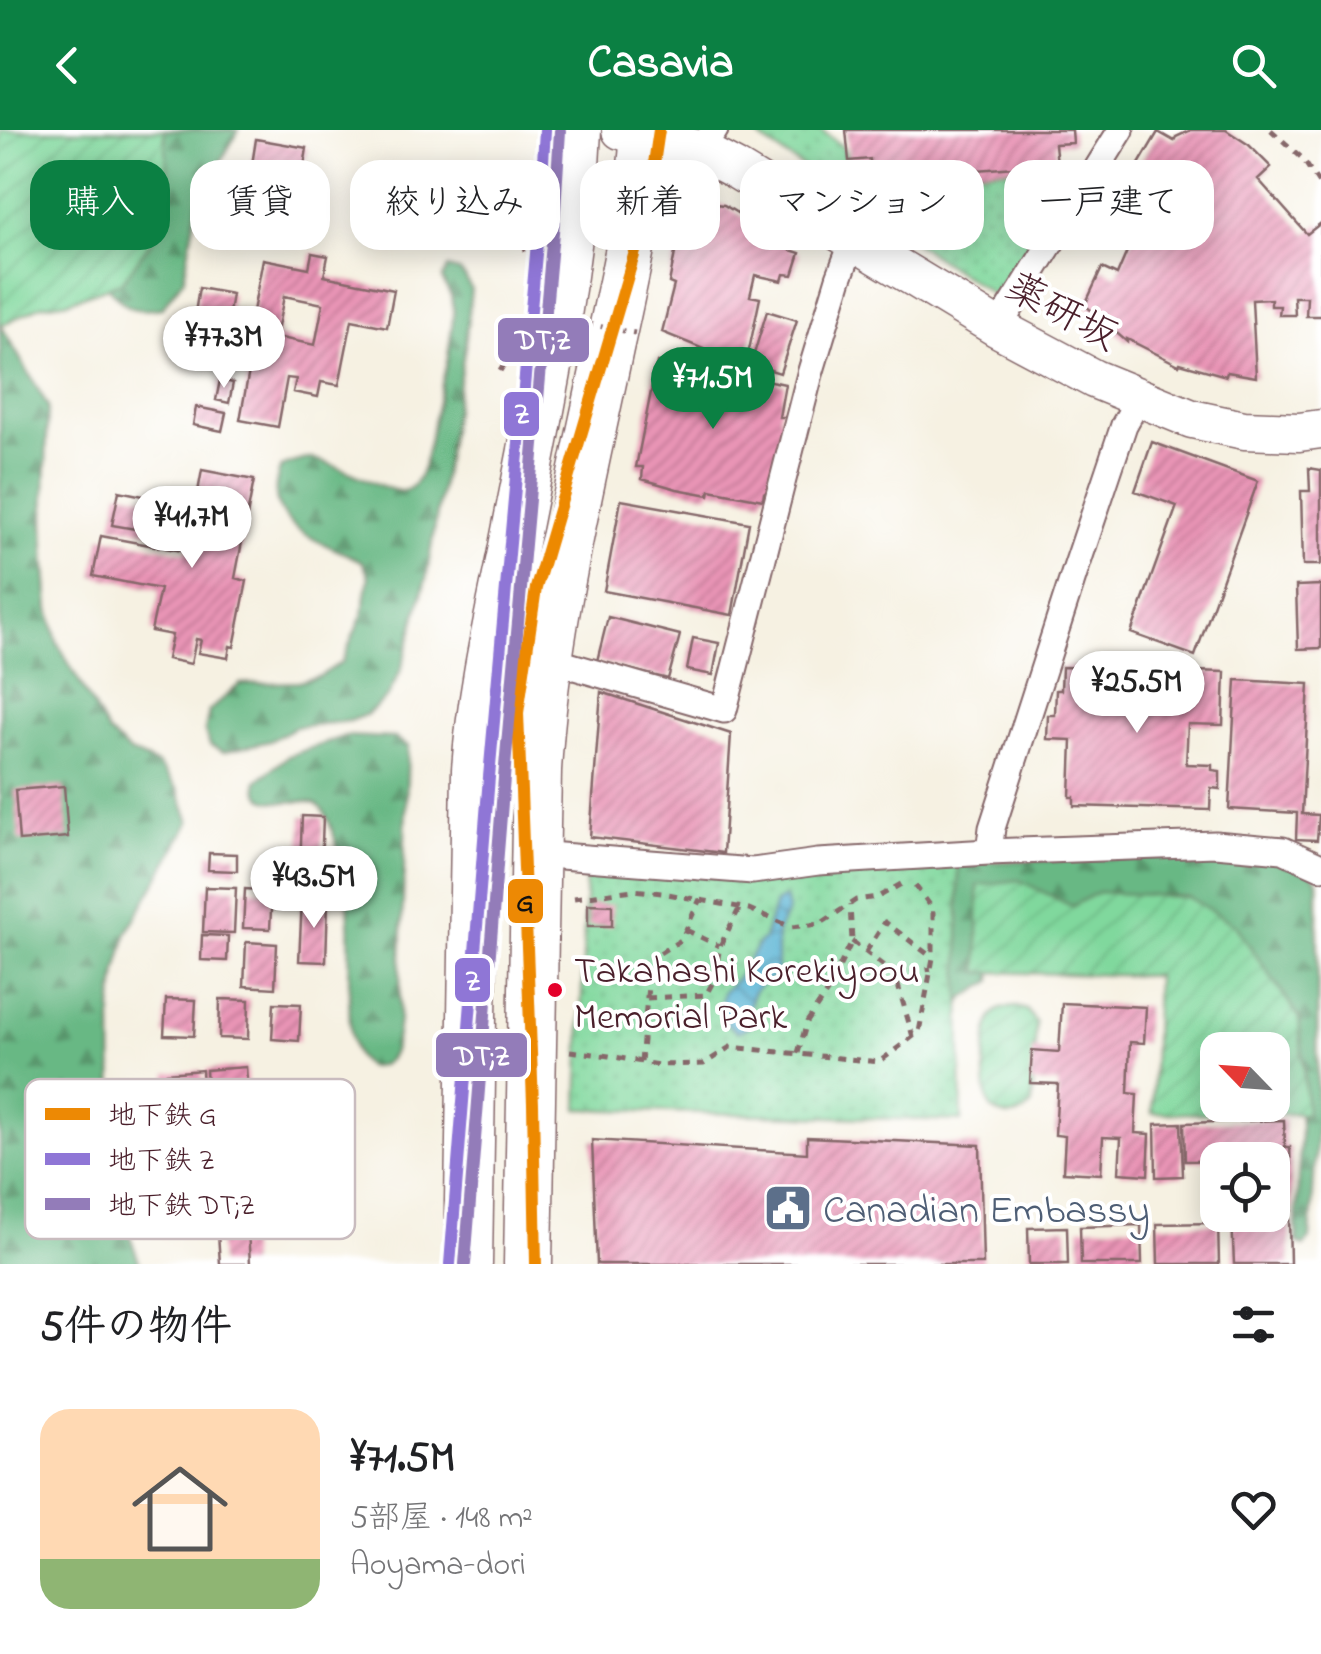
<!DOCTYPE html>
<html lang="ja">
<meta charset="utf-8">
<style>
:root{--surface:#fff;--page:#f6f6f6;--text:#202124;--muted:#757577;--line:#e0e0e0;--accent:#0b8043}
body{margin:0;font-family:"Indie Flower","Klee One",sans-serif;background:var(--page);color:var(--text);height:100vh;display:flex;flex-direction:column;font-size:38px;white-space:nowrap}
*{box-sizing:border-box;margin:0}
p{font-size:32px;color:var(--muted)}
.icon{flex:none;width:55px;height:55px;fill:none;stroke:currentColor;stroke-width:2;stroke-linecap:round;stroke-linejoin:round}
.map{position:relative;height:1134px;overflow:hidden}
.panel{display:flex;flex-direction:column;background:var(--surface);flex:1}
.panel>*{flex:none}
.hud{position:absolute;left:30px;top:30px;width:1262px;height:90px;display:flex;gap:20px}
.needle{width:65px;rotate:295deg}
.tools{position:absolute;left:1200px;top:902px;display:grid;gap:20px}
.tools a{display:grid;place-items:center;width:90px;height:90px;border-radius:20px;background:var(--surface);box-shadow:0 5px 25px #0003;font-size:50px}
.price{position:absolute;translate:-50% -85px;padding:0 22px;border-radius:35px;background:#fff;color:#222;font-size:32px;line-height:65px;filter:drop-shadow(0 2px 5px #0008)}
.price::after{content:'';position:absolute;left:50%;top:60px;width:30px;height:22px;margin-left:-15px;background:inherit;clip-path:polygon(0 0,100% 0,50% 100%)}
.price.on{background:var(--accent);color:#fff}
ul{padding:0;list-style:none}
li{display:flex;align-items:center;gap:30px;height:250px;padding:0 40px}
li+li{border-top:2px solid var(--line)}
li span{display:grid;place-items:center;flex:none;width:280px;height:200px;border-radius:30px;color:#555}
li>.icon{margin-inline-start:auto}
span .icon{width:120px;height:120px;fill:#fffc;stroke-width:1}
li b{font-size:42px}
h2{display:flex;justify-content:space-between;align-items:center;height:120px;padding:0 40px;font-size:42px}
.pill{padding:0 35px;border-radius:30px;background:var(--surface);box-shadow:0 5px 25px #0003;font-size:35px;line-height:90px}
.pill.on{background:var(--accent);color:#fff}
header{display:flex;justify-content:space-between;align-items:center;height:130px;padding:0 40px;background:var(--accent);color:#fff;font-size:45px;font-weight:700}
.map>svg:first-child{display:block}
</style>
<header><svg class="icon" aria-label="back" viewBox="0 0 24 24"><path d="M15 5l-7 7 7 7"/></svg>Casavia<svg class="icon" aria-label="search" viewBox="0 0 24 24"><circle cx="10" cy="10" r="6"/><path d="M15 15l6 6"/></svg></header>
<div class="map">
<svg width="1321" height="1134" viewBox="0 0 1321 1134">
<defs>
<pattern id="forest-firs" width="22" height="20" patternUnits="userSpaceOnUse" patternTransform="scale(2.5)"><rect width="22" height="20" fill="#68b884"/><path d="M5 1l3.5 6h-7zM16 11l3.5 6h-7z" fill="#58956c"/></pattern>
<pattern id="park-dots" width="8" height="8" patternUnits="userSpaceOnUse" patternTransform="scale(2.5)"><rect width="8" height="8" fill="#80d89d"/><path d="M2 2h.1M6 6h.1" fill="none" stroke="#70b987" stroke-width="1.8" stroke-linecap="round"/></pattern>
<pattern id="garden-furrows" width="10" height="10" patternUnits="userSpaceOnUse" patternTransform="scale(2.5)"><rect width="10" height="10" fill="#80d89d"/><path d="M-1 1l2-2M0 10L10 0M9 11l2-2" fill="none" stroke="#70b987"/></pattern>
<pattern id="water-waves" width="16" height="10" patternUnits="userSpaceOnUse" patternTransform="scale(2.5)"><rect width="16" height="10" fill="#56b3d4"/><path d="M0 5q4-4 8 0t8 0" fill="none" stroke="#4991ac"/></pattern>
<pattern id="building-hatch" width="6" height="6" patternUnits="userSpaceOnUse" patternTransform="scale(2.5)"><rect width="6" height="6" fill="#e994b6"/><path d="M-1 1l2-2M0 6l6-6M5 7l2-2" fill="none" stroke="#bf7894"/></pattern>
</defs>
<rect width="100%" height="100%" fill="#fff"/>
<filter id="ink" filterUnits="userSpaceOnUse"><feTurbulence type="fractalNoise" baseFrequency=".01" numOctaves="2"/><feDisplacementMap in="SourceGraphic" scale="20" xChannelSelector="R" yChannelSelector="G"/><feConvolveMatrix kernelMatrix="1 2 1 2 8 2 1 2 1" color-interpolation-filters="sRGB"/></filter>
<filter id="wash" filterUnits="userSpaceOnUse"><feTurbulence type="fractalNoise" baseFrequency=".0048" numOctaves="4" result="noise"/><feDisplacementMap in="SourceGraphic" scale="40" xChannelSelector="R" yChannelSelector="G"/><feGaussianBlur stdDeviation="2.25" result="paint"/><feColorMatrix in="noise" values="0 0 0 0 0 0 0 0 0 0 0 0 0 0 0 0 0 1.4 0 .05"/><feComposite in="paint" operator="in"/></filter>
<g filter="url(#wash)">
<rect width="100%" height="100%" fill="#f6f1e2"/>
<path fill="url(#forest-firs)" stroke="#596c58" stroke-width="2.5" d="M117,0H239L198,70L184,148L162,178C133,183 125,178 107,156Z
M448,138L459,141L465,147L471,159L465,216L426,449L401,540L388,566L368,584L350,591L295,597L270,611L223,622L210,615L205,601L209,581L240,554L299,552L320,546L342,532L363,483L369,447L363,432C322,411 256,396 281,337C291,334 302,328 312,329C335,332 390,364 403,361C415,358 419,348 423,338L448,227L454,181L451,166L442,149Z
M0,194L48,276L44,393L46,437L49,479L57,512L108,603L128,621L158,635L178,660L190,692L127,803L117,841L112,879L113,1025L123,1087L140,1134H0Z
M345,606L395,608L408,616L399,890C396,911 396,939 367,937C364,933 359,930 357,926C348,908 350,883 349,864C349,823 352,780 343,740C340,726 330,684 319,676C299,662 256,688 257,651L288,626Z
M1212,725L1274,729L1307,738L1318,751L1317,1001L1310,1109L1304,1116L1297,1113L1296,1096L1301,996L1295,922L1232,821L993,823L992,851L963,869L956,884L632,801L978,732Z"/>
<path fill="url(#park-dots)" stroke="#657c64" stroke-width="2.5" d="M755,0H821L842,16L849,31L870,29L872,48L1085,34L1004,162L993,165L761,9Z
M958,731L962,991L578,979L586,742L680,743Z"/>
<path fill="url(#garden-furrows)" stroke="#657c64" stroke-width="2.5" fill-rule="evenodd" d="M0,0H164L170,66L157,103L122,152L69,171L42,175L0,196Z
M1019,750L1072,776L1098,762L1188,767L1235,795L1299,887L1307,984L1152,983L1156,846L978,842V755ZM1272,920V975H1218V920Z
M1016,877L1027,880L1036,893L1032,974C1026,981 1022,985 1013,986C1006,987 996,984 991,978C981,966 984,896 994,884C1000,877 1007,878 1016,877Z"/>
<path fill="url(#water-waves)" stroke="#506980" stroke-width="2.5" d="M785,768L788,780L777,803V845C748,860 750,865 749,896L737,902L726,893L720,877L723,862L739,846L758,814L764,809L775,773Z"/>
<g id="blocks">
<path fill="url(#building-hatch)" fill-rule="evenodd" d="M846,0H1072L1073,13L1055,14L1057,34L871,48L870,29L849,31Z
M1191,0H1226L1249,15L1271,37L1258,49L1307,104L1321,93V186H1306L1307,167H1294L1295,185H1279L1280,176H1271V169L1252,170L1256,247L1227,242L1226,246L1180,233L1179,235L1127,209V212L1085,175L1102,138L1117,145L1134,105L1106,90L1158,2L1174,11L1176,7Z
M256,9L307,18L302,49L251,41Z
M210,44L266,54L260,83L205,73Z
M51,53L104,72L93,101L41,81Z
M714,74L724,75L791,116L790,120L800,123L793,145L784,144L782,151L755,145L750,166L760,168L748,225L737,224L736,228L731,226L730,230L662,202L674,155L669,153L680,98L685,90L698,79Z
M312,123L328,126L324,146L394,160L387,197L352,190L339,255L321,252L318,267L293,262L296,249L287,248L278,297L240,290L249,241L242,239L263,129L309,138ZM284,166L323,174L315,215L276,207Z
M199,158L232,164L228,189L195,183Z
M767,181L797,190L780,243L751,234Z
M657,232L716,243L718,240L785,254L779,287H788L773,364L764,363L763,370L710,360L709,365L677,359L642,349L643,337H636Z
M220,250L233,253L229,273L216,270Z
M196,277L226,283L222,301L193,295Z
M1152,312L1258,351L1195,526L1131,503L1177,376L1135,361Z
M1309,338L1321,340V435H1303L1301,361H1310Z
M202,340L254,350L235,448L247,451L234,517L230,516L228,528L198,523L201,510L196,509L191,534L167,529L172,505L151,501L160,459L93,446L101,406L187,422Z
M119,361L153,368L147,401L112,395Z
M621,370L749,393L732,485L604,461Z
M1321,455V518L1298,519L1296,456Z
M608,487L680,505L668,549L597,531Z
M693,508L719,513L713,545L687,540Z
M1062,537L1225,542L1223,595L1188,594L1186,634L1212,635V640L1220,641V659L1211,658L1210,680L1074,676V667H1070L1072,610L1047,609L1048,585H1055L1056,560H1061Z
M1236,550L1309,554L1302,684L1319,685L1317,710L1296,709L1297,683L1229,679Z
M601,562L731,604L723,723L590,707Z
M64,656L68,707L19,711L15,660Z
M302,686L323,687L321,739L300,738Z
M209,723L237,724V741L208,740Z
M205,757L236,758L234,803L203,802Z
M245,759L272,761L270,799L243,798Z
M302,769L328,770L326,832L299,831Z
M588,774L612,775V796H588Z
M202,805L228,806L227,831L201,830Z
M246,812L277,814L275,858L244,856Z
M166,869L196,870L194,906L164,905Z
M220,869L249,870L248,909L219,908Z
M274,873L301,874L299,911L272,909Z
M1062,873L1146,877L1144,913L1130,912L1128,963L1137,964L1135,1003L1150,1004L1148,1045L1119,1043L1121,1008L1103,1007L1101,1044L1063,1042L1065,1006L1055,1005L1058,954L1030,953L1032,920L1059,922Z
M246,937L248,963L223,965L225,999H229L227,967L267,964L274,1057L262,1058L264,1080L247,1082L250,1134H220L218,1103L180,1106L176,1044L199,1042L202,1071L215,1070V1064L233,1063L232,1035L191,1038V1034L174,1035L167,943L202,940L203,956H207L206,940Z
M1284,990L1285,1017H1290L1292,1080L1272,1081V1030L1185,1031L1184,993Z
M1181,993L1183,1046L1156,1047L1155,994Z
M807,1007L980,1015L983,1134H597L592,1010L807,1023Z
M1289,1085L1290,1134H1234L1232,1087Z
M1218,1093L1219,1134H1158L1157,1094Z
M1141,1095L1142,1134H1081L1080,1097Z
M1067,1097L1068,1134H1029L1028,1098Z"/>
</g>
</g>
<g filter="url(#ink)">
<use href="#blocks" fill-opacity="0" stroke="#86686b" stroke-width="2.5"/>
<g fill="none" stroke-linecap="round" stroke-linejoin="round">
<g stroke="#86686b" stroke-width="29">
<path id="street" d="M699,20L715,0
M998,198L1121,0
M547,529L724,580L810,244L839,148L853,111
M989,722L992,698L1076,438L1124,295L1139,268
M535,724L753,741L818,732L989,722L1215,714L1283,720L1321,737"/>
</g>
<g stroke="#86686b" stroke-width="41">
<path id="secondary" d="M621,0L699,20L735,39L998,198L1094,249L1192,289L1244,300L1299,302L1321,299"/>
</g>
<g stroke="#86686b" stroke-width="51">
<path id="highway" d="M468,1134L476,640C481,566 497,495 512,422C539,283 571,143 577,0
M528,1134L537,640C545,497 580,358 609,218C625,146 641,74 645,0"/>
</g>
<path stroke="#86686b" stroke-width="5" stroke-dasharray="8 8" stroke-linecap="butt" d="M1271,0L1303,29L1321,57
M520,98L528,128
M500,241L512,222
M574,768L633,760L662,763L749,779L791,797L820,794L856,770L878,767L903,753
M686,800L719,816
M852,811L895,845L913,907
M866,822L885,792L933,828
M895,845L931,839
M647,868L706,865L714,850L720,816L740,777
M570,921L609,926L658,935L704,934L730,917L879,932L919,902L933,828V779L911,750
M798,923L807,892L827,862L852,811L850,775
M641,932L648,856L658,824L681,810L700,769"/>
<use href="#street" stroke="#fff" stroke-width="25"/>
<use href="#secondary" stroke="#fff" stroke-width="38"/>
<use href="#highway" stroke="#fff" stroke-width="48"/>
<path stroke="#86686b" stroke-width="5" stroke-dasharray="8 8" stroke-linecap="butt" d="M522,182L635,203"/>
<g stroke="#fff" stroke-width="20">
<path id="metro-1" d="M536,1134L533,974L518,583L536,458L647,81L659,0"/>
</g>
<g stroke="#fff" stroke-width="20">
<path id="metro-2" d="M450,1134L489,647L540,79L545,0"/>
</g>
<g stroke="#fff" stroke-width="20">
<path id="metro-3" d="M465,1134L504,648L555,80L560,1"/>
</g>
<use href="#metro-1" stroke="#ed8904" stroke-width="12"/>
<use href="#metro-2" stroke="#8f76d6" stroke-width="12"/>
<use href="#metro-3" stroke="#937cb9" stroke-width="12"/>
</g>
</g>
<defs>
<g id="civic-square" transform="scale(2.5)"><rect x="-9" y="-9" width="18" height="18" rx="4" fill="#5c6f8a" stroke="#fff"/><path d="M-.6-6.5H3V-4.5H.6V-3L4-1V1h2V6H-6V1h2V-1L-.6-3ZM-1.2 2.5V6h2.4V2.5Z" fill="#fff"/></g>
</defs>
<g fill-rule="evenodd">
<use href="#civic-square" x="788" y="1078"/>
</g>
<circle fill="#e4002b" stroke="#fff" stroke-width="4" cx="555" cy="860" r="9"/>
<g text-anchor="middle" stroke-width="8" stroke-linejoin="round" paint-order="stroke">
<g font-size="38" fill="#4a1f2b" stroke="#fff" text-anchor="start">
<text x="574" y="852">Takahashi Korekiyoou<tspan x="574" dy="46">Memorial Park</tspan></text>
</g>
<g font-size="40" fill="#4a1f2b" stroke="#fff">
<text transform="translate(1063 180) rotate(28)" y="14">薬研坂</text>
</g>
<g font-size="40" fill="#4e5e75" stroke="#fff" text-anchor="start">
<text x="823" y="1092">Canadian Embassy</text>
</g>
</g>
<rect x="25" y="949" width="330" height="160" rx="15" fill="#fff" stroke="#c9bcbf" stroke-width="2.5"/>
<rect x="45" y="978" width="45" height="12" fill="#ed8904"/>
<rect x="45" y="1023" width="45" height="12" fill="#8f76d6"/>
<rect x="45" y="1068" width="45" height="12" fill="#937cb9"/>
<g font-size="28" fill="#4a1f2b">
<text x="108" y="994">地下鉄 G</text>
<text x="108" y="1039">地下鉄 Z</text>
<text x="108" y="1084">地下鉄 DT;Z</text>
</g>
<g stroke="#fff" stroke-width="4">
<rect x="496" y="186" width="95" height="48" rx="10" fill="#937cb9"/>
<rect x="502" y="260" width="39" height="48" rx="10" fill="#8f76d6"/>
<rect x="506" y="747" width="39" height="48" rx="10" fill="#ed8904"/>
<rect x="453" y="826" width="39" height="48" rx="10" fill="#8f76d6"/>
<rect x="434" y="901" width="95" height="48" rx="10" fill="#937cb9"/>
</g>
<g font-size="28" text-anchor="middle" font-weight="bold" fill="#fff">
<text x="543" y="219">DT;Z</text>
<text x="522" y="293">Z</text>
<text x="473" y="860">Z</text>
<text x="482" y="935">DT;Z</text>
</g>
<g font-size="28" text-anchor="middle" font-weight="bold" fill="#111">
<text x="525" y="781">G</text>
</g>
</svg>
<div class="tools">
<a><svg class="needle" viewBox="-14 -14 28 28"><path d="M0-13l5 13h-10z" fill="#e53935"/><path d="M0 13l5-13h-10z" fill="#757577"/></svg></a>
<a><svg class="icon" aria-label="locate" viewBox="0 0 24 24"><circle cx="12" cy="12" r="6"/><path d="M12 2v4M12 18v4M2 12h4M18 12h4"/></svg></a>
</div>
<b class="price" style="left:224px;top:261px">¥77.3M</b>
<b class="price on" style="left:713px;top:302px">¥71.5M</b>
<b class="price" style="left:192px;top:441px">¥41.7M</b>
<b class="price" style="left:1137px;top:606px">¥25.5M</b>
<b class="price" style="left:314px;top:801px">¥43.5M</b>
<div class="hud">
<a class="pill on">購入</a>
<a class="pill">賃貸</a>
<a class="pill">絞り込み</a>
<a class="pill">新着</a>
<a class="pill">マンション</a>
<a class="pill">一戸建て</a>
</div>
</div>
<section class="panel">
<h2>5件の物件<svg class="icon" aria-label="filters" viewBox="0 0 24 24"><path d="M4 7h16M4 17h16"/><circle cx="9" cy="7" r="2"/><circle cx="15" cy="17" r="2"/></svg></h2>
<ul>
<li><span style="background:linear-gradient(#ffd9b3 75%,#8fb573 0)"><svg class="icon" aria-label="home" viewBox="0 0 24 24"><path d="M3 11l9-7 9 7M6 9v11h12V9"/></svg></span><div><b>¥71.5M</b><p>5部屋 · 148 m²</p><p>Aoyama-dori</p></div><svg class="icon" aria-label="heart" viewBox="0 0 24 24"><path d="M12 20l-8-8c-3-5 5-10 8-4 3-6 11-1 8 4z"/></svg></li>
</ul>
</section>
